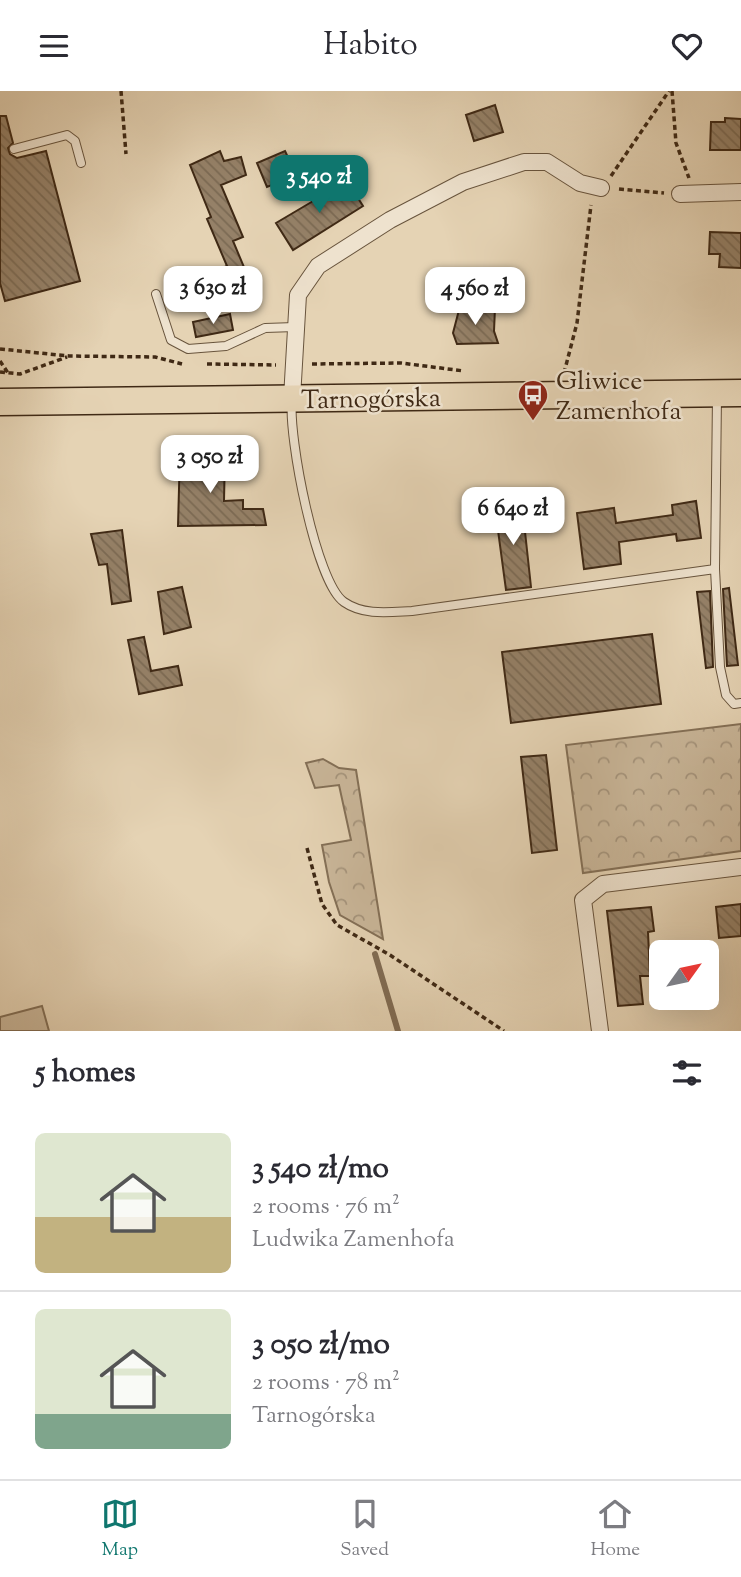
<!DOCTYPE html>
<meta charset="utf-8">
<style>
:root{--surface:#fff;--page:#f2f2f3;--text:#2b2b33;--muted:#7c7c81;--line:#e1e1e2;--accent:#0f766e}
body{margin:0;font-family:"Sorts Mill Goudy",serif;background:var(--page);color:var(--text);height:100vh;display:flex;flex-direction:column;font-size:26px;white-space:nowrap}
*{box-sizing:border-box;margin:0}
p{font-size:23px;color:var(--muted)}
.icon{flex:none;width:38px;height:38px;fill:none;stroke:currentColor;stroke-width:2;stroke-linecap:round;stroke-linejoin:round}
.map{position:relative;height:940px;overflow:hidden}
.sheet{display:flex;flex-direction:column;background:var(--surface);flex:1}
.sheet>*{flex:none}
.needle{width:46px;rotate:57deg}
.fabs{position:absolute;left:649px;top:849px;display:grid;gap:14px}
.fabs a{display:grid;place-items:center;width:70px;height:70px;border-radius:10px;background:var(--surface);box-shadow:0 7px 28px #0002;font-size:35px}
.price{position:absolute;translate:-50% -60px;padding:0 16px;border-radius:14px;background:#fff;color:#222;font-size:23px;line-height:46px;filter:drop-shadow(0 2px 4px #0008)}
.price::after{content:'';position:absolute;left:50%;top:42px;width:21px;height:16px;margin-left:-10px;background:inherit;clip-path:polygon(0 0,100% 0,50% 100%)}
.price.on{background:var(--accent);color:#fff}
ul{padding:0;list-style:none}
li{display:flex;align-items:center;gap:21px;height:175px;padding:0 35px}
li+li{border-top:2px solid var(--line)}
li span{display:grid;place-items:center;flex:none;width:196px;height:140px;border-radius:10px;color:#555}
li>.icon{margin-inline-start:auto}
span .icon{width:84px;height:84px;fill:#fffc;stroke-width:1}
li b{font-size:30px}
h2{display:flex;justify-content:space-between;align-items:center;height:84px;padding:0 35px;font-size:30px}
header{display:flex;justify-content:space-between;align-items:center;height:91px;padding:0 35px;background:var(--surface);font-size:32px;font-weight:600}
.tabs{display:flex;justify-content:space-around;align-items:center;height:98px;border-top:2px solid var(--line);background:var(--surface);font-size:19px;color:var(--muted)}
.tabs a{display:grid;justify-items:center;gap:4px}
.tabs .on{color:var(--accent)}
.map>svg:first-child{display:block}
</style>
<header><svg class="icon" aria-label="menu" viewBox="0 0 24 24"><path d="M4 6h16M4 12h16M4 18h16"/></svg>Habito<svg class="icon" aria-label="heart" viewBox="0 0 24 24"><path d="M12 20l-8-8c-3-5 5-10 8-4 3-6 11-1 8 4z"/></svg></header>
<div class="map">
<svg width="741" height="940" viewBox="0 0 741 940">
<defs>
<pattern id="forest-crowns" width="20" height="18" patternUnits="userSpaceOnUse" patternTransform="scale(1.75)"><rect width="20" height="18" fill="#c9b699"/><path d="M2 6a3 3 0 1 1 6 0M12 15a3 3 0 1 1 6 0" fill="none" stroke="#a5947c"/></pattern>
<pattern id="building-back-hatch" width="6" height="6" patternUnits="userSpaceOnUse" patternTransform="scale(1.75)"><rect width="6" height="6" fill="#958168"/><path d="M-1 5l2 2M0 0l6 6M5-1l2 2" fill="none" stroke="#7b6a54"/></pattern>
</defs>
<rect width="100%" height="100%" fill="#e5d3b4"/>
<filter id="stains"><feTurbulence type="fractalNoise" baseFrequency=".00286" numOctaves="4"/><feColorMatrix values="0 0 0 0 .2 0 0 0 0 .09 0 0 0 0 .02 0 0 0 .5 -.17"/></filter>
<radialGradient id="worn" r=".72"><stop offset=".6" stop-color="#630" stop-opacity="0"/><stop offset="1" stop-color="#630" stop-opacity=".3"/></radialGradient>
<path fill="#c9b699" stroke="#847057" stroke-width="2" d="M42,915L49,940H0V926Z"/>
<path fill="url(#forest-crowns)" stroke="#847057" stroke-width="2" d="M741,633V760L583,782L566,654Z
M323,668L339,677L356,679L383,848L340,824L329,791L322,754L351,749L339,694L315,697L306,672Z"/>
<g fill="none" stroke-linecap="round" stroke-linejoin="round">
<path stroke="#816c54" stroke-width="6" d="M375,863L398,940"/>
</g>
<path fill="url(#building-back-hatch)" stroke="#3f2915" stroke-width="2" d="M495,14L503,41L474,50L466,24Z
M0,25H6L13,52L8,57L10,63L17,67L46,60L80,190L5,210L0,192Z
M725,27L741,28V59H710L711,31H725Z
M220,60L224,70L241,66L246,84L221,94L243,146L233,150L254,200L216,216L205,191L222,183L220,178L227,175L207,128L211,126L190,74Z
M285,60L296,84L267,96L257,72Z
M347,90L363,115L293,159L276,132Z
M710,141L741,142V177L719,176L720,163H709Z
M495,217L494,240L498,252L457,253L453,242L459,219Z
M230,223L233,239L196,246L193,231Z
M180,361L225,363L224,410L243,409V418H263L266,434L178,435Z
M696,410L701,447L677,450L676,443L619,451L621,473L584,478L577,422L614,417L616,432L673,424L672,414Z
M522,413L531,496L506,499L495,417Z
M122,439L131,510L112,513L107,473L99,474L91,443Z
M182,496L191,536L164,543L158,501Z
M729,497L738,574L727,575L723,498Z
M710,500L713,576L706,577L697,501Z
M652,543L661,613L511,632L502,561Z
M144,546L151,580L178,575L182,594L139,603L128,549Z
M546,664L557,759L532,762L521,666Z
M741,813V845L719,847L716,816Z
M651,816L654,840L648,841L650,885H640L643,913L618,915L607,820Z"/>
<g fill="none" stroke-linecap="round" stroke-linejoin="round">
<g stroke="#68543d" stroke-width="10">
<path id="lane" d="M14,58L67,44L75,50L81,72
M156,203L171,249L188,258L226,255L265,237L295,236
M292,310C288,345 316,492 344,511C364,525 390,521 412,520L715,478L717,305
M715,478L720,576L726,604L734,613L741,612"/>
</g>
<g stroke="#68543d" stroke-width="18">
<path id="street" d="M680,103L741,101
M292,307L298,204L318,175L390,129L463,91L524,71H547L580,92L601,97
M600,940L583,809L603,793L741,776"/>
</g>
<g stroke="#3f2915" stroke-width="29">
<path id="primary" d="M0,311L741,302"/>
</g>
<path stroke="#3f2915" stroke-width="3.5" stroke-dasharray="5 3.5" stroke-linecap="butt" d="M121,0L126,63
M672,0L676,52L689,87
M611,85L669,0
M619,98L664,102
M0,258L69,265L155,266L182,273
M0,270L8,282
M207,273L276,274
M312,273L401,272L464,280
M0,281L20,283L67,266
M564,282L577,232L591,114
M307,757L322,813L337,834L390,864L504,940"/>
<use href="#lane" stroke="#eee2ce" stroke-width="8"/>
<use href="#street" stroke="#eee2ce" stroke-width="16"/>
<use href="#primary" stroke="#e5d3b4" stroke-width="26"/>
</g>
<defs>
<g id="bus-pin" transform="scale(1.575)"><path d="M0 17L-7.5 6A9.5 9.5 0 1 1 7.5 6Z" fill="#8f2418" stroke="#eee2ce"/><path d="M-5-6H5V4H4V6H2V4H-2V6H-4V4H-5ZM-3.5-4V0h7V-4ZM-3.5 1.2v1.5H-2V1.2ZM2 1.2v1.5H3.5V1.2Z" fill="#fff"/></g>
</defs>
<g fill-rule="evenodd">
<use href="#bus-pin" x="533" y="304"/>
</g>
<g text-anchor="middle" stroke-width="5" stroke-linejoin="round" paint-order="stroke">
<g font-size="26" fill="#3f2915" stroke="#eee2ce" text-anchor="start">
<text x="556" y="298">Gliwice<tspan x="556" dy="30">Zamenhofa</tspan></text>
</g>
<g font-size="26" fill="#3f2915" stroke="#eee2ce">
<text transform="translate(371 307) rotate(-1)" y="9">Tarnogórska</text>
</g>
</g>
<rect width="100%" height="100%" filter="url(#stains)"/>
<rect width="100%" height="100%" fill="url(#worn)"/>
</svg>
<div class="fabs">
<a><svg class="needle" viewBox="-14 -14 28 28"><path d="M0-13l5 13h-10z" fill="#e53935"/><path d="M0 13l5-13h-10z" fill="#7c7c81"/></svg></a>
</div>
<b class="price on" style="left:319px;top:124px">3 540 zł</b>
<b class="price" style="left:213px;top:235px">3 630 zł</b>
<b class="price" style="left:475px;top:236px">4 560 zł</b>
<b class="price" style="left:210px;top:404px">3 050 zł</b>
<b class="price" style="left:513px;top:456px">6 640 zł</b>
</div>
<section class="sheet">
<h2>5 homes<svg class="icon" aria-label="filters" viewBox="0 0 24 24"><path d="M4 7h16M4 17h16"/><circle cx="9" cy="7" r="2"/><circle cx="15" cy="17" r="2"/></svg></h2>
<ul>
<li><span style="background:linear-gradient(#dfe7d0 60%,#c2b280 0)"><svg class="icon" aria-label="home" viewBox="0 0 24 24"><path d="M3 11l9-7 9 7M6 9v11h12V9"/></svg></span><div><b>3 540 zł/mo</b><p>2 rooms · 76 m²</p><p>Ludwika Zamenhofa</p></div></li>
<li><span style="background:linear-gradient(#dfe7d0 75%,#7fa58c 0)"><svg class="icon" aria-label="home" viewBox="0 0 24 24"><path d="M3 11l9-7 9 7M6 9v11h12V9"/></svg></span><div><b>3 050 zł/mo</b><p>2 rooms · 78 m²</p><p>Tarnogórska</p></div></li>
</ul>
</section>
<nav class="tabs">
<a class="on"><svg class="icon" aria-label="map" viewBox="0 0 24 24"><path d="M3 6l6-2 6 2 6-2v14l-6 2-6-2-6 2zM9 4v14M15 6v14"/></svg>Map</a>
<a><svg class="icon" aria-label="saved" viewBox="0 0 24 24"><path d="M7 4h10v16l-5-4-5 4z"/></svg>Saved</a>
<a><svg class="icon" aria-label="home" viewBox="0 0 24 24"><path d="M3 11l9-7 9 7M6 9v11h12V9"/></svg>Home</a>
</nav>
